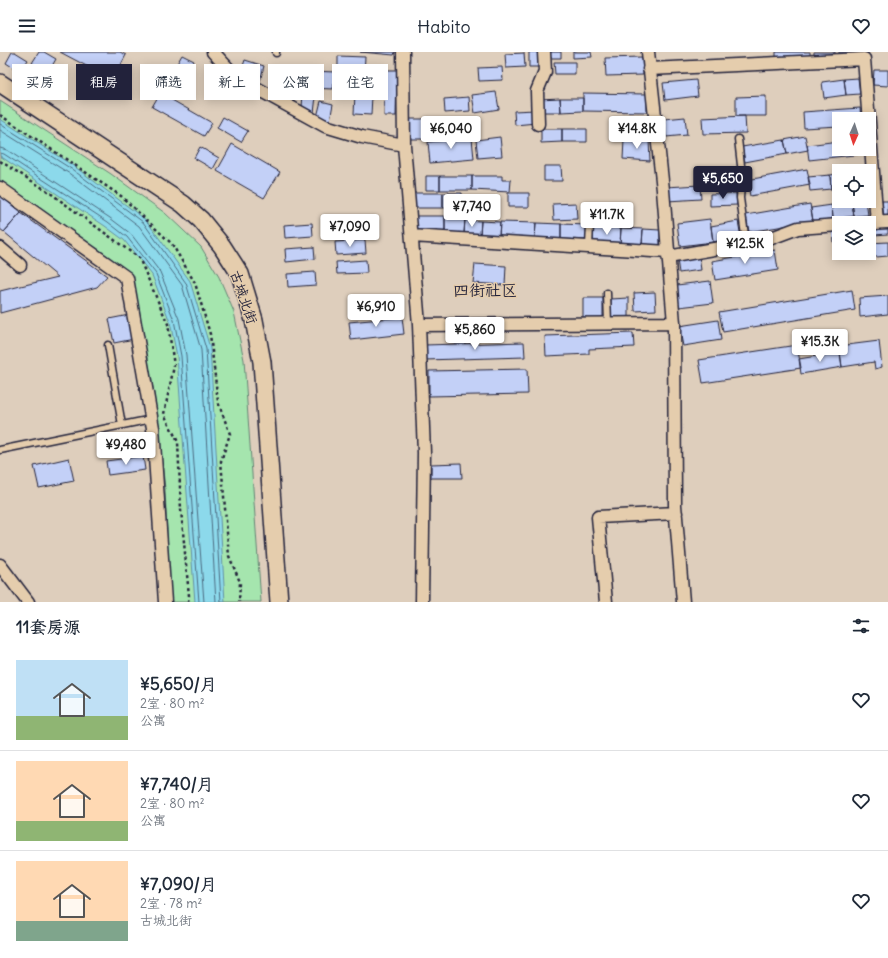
<!DOCTYPE html>
<html lang="zh">
<meta charset="utf-8">
<style>
:root{--surface:#fff;--page:#f6f6f7;--text:#1f2937;--muted:#747a83;--line:#e0e1e3;--accent:#22223b}
body{margin:0;font-family:Delius,"LXGW WenKai TC",sans-serif;background:var(--page);color:var(--text);height:100vh;display:flex;flex-direction:column;font-size:15px;white-space:nowrap}
*{box-sizing:border-box;margin:0}
p{font-size:13px;color:var(--muted)}
.icon{flex:none;width:22px;height:22px;fill:none;stroke:currentColor;stroke-width:2;stroke-linecap:round;stroke-linejoin:round}
.map{position:relative;height:550px;overflow:hidden}
.drawer{display:flex;flex-direction:column;background:var(--surface);flex:1}
.drawer>*{flex:none}
.guide{position:absolute;left:12px;top:12px;width:400px;height:36px;display:flex;gap:8px}
.needle{width:26px;rotate:183deg}
.fabs{position:absolute;left:832px;top:60px;display:grid;gap:8px}
.fabs a{display:grid;place-items:center;width:44px;height:44px;border-radius:0px;background:var(--surface);box-shadow:0 2px 10px #0003;font-size:20px}
.price{position:absolute;translate:-50% -34px;padding:0 9px;border-radius:4px;background:#fff;color:#222;font-size:13px;line-height:26px;filter:drop-shadow(0 1px 2px #0008)}
.price::after{content:'';position:absolute;left:50%;top:24px;width:12px;height:9px;margin-left:-6px;background:inherit;clip-path:polygon(0 0,100% 0,50% 100%)}
.price.current{background:var(--accent);color:#fff}
ul{padding:0;list-style:none}
li{display:flex;align-items:center;gap:12px;height:100px;padding:0 16px}
li+li{border-top:1px solid var(--line)}
li span{display:grid;place-items:center;flex:none;width:112px;height:80px;border-radius:0px;color:#555}
li>.icon{margin-inline-start:auto}
span .icon{width:48px;height:48px;fill:#fffc;stroke-width:1}
li b{font-size:17px}
h2{display:flex;justify-content:space-between;align-items:center;height:48px;padding:0 16px;font-size:17px}
.chip{padding:0 14px;border-radius:0px;background:var(--surface);box-shadow:0 2px 10px #0003;font-size:14px;line-height:36px}
.chip.current{background:var(--accent);color:#fff}
header{display:flex;justify-content:space-between;align-items:center;height:52px;padding:0 16px;background:var(--surface);font-size:18px;font-weight:600}
.map>svg:first-child{display:block}
</style>
<header><svg class="icon" aria-label="menu" viewBox="0 0 24 24"><path d="M4 6h16M4 12h16M4 18h16"/></svg>Habito<svg class="icon" aria-label="heart" viewBox="0 0 24 24"><path d="M12 20l-8-8c-3-5 5-10 8-4 3-6 11-1 8 4z"/></svg></header>
<div class="map">
<svg width="888" height="550" viewBox="0 0 888 550">
<rect width="100%" height="100%" fill="#decebc"/>
<filter id="ink" filterUnits="userSpaceOnUse"><feTurbulence type="fractalNoise" baseFrequency=".025" numOctaves="2"/><feDisplacementMap in="SourceGraphic" scale="8" xChannelSelector="R" yChannelSelector="G"/><feConvolveMatrix kernelMatrix="1 2 1 2 8 2 1 2 1" color-interpolation-filters="sRGB"/></filter>
<g filter="url(#ink)">
<path fill="#a5e5ae" stroke="#648474" d="M0,49L111,122L165,161L201,195L219,225L234,260L244,308L261,550H170L165,436L153,336L132,222L0,131Z"/>
<path fill="#8cd9eb" stroke="#6290a5" d="M0,67L75,115L146,168L190,229L210,296L225,550H195L177,304L170,270L152,223L124,188L105,174L0,104Z"/>
<g fill="none" stroke-linecap="round" stroke-linejoin="round">
<path stroke="#4c6b81" stroke-width="1" d="M0,72L73,118L143,170L186,231L206,297L221,550
M0,78L70,122L139,174L182,233L201,298L216,550
M0,96L7,98L110,166L131,182L160,220L179,267L186,303L204,550
M0,101L4,102L108,170L127,185L156,222L174,268L181,304L199,550"/>
</g>
<path fill="#c3d0f7" stroke="#22223b" d="M12,0H15L28,8L20,20L6,11Z
M39,0H44L56,7L48,21L32,11Z
M60,0H120L126,3L113,28Z
M360,0H395L394,3Z
M529,0H541V15H529Z
M547,0H561V6H548Z
M573,0H591L592,5L573,6Z
M776,0H810V7H776Z
M814,0H835V5H814Z
M839,0H868V4L839,3Z
M524,1L525,15L506,16L505,2Z
M182,3L194,9L172,48L212,71L204,84L152,55Z
M338,4L365,5L364,21L338,20Z
M642,5L643,23L606,24L605,6Z
M245,8L264,14L260,29L240,23Z
M554,10H575V22H555Z
M502,15L503,28L479,29L478,16Z
M385,18H397L396,64H384Z
M874,18H888V34L873,33Z
M310,19L335,20L333,37L309,36Z
M344,24H359V33L343,32Z
M274,26L297,30L294,43L272,40Z
M858,26L860,42L846,43L844,27Z
M844,27L846,43L824,46L822,30Z
M696,28L698,44L665,48L663,31Z
M496,40L499,57L475,61L472,43Z
M583,41L647,42V60L583,59Z
M303,42L316,44L314,61L302,55Z
M355,42L372,43L371,63L354,62Z
M766,44V64H736V45Z
M469,45L470,59L445,61L444,47Z
M560,46H583V59L561,60Z
M560,46L561,60H540L539,47Z
M321,49L333,52L330,68L317,65Z
M860,56L861,67H839V74L804,76L803,60Z
M535,58L536,71L515,73L514,59Z
M745,64L746,81L703,82L702,66Z
M223,65L248,79L241,90L217,76Z
M685,65L687,83L666,85L664,67Z
M410,67H436L437,87H410Z
M541,77H562V90L541,91Z
M562,77H587V90H562Z
M805,84L808,98L787,102L784,88Z
M500,85L502,104L478,106L476,88Z
M472,86L474,107L430,111L428,90Z
M624,88L649,89L650,109L623,107Z
M784,88L787,102L745,110L742,95Z
M839,89V97H862L863,102L809,108L807,93Z
M232,92L280,120L264,146L217,119Z
M200,95L219,106L213,117L194,106Z
M544,114H561L562,129H544Z
M807,117L810,133L750,144L747,128Z
M739,118L740,130L709,132V119Z
M839,122V136L831,137L830,123Z
M830,123L831,137L810,139L808,125Z
M426,124H440V138H426Z
M440,124H472V138H440Z
M472,124H502V128H511L510,140L472,138Z
M700,133L701,147L667,149L666,135Z
M414,141H443V156H414Z
M443,141H462V156H443Z
M508,141H529V155H508Z
M736,141L737,153L710,154V142Z
M0,143L21,161L4,180L0,177Z
M882,149H888V166H884Z
M866,150L868,163L854,164L852,151Z
M576,151L577,167L554,168L553,152Z
M852,151L854,164L833,167L832,153Z
M810,152L813,169L749,180L746,163Z
M832,153L833,167L813,169L811,156Z
M21,161L107,224L97,235L0,261V239L58,225L4,180Z
M415,164H445V181L414,180Z
M445,164L465,165L464,182L445,181Z
M364,166L365,179L336,181L335,169Z
M710,167L713,190L680,194L677,171Z
M465,168L481,169L480,183L464,182Z
M481,169L500,170L499,184L480,183Z
M738,169L741,185L713,190L711,174Z
M500,170L536,171L535,186L499,184Z
M312,171L313,184L285,186L284,173Z
M536,171L561,172V187L535,186Z
M561,172L587,173L586,188L561,187Z
M888,174V182L874,183V186H869V175Z
M593,175L621,176L620,193L593,192Z
M621,176L643,177L642,193H620Z
M643,177L660,178V194L642,193Z
M839,178V190H833L832,179Z
M365,188L366,201L336,203L335,190Z
M888,190V204L864,206L863,201H869V191Z
M314,195L315,207L286,210L285,197Z
M775,198L778,218L715,228L712,209Z
M699,204L701,218L679,221L677,207Z
M366,208L367,221L337,222L336,210Z
M475,212L506,214L505,233L473,231Z
M315,220L316,233L288,235L287,222Z
M710,229L713,251L679,255L677,233Z
M852,238L855,258L723,280L719,260Z
M655,240L656,258L635,259L634,241Z
M888,244V262L860,265L859,246Z
M583,246H603V266H583Z
M629,246V266H611V247Z
M129,263L134,287L114,291L109,267Z
M402,265L404,282L351,288L349,270Z
M718,268L721,288L683,294L679,274Z
M633,281L634,295L589,297V302L546,304L545,284Z
M879,289L882,315L875,317L874,310L842,315L839,294Z
M524,290L525,305L425,308V293Z
M797,293L801,316L703,331L699,308Z
M840,300L842,315L801,322L799,307Z
M527,317L528,342L429,344V319Z
M143,404L145,418L108,423L106,409Z
M69,406L74,429L39,436L34,414Z
M461,411L462,426H431V412Z"/>
<g fill="none" stroke-linecap="round" stroke-linejoin="round">
<g stroke="#22223b" stroke-width="9">
<path id="lane" d="M276,1V0
M738,87L742,122L740,146L746,191
M589,195L590,172
M607,241L608,271
M108,293L122,373
M0,398L152,367"/>
</g>
<g stroke="#22223b" stroke-width="15">
<path id="street" d="M213,0L236,25L325,74L362,85L404,93
M403,0L404,93L419,273L674,271L675,453L683,550
M648,0L663,138L674,271
M649,17L864,7L877,171
M538,72L537,39L545,20L544,0
M0,136L127,226L153,376L165,550
M869,171L888,170
M412,184L668,200
M0,196L20,213
M668,205L766,188L798,176L839,173
M419,273L424,401L422,550
M0,513L28,550
M606,550L598,465L676,461"/>
</g>
<g stroke="#22223b" stroke-width="20">
<path id="secondary" d="M0,31L183,152L201,168L222,194L240,222L254,268L262,310L279,550"/>
</g>
<path stroke="#22223b" stroke-width="2.5" stroke-dasharray="3 3" stroke-linecap="butt" d="M0,63L121,144L172,192L195,231L210,282L218,350L230,382L221,409L229,504L240,530L239,550
M0,109L46,138L139,206L168,272L174,314L164,362L178,390L181,458L189,544L188,550"/>
<use href="#lane" stroke="#e5cdad" stroke-width="6"/>
<use href="#street" stroke="#e5cdad" stroke-width="12"/>
<use href="#secondary" stroke="#e5cdad" stroke-width="17"/>
</g>
</g>
<g text-anchor="middle" stroke-width="3" stroke-linejoin="round" paint-order="stroke">
<g font-size="14" fill="#22223b" stroke="#e5cdad">
<text transform="translate(244 245) rotate(71)" y="5">古城北街</text>
</g>
<g font-size="16" fill="#22223b" stroke="#e5cdad">
<text x="485" y="244">四街社区</text>
</g>
</g>
</svg>
<div class="fabs">
<a><svg class="needle" viewBox="-14 -14 28 28"><path d="M0-13l5 13h-10z" fill="#e53935"/><path d="M0 13l5-13h-10z" fill="#747a83"/></svg></a>
<a><svg class="icon" aria-label="locate" viewBox="0 0 24 24"><circle cx="12" cy="12" r="6"/><path d="M12 2v4M12 18v4M2 12h4M18 12h4"/></svg></a>
<a><svg class="icon" aria-label="layers" viewBox="0 0 24 24"><path d="M12 4l9 5-9 5-9-5zM3 14l9 5 9-5"/></svg></a>
</div>
<b class="price" style="left:451px;top:98px">¥6,040</b>
<b class="price" style="left:637px;top:98px">¥14.8K</b>
<b class="price current" style="left:723px;top:148px">¥5,650</b>
<b class="price" style="left:472px;top:176px">¥7,740</b>
<b class="price" style="left:607px;top:184px">¥11.7K</b>
<b class="price" style="left:350px;top:196px">¥7,090</b>
<b class="price" style="left:745px;top:213px">¥12.5K</b>
<b class="price" style="left:376px;top:276px">¥6,910</b>
<b class="price" style="left:475px;top:299px">¥5,860</b>
<b class="price" style="left:820px;top:311px">¥15.3K</b>
<b class="price" style="left:126px;top:414px">¥9,480</b>
<div class="guide">
<a class="chip">买房</a>
<a class="chip current">租房</a>
<a class="chip">筛选</a>
<a class="chip">新上</a>
<a class="chip">公寓</a>
<a class="chip">住宅</a>
</div>
</div>
<section class="drawer">
<h2>11套房源<svg class="icon" aria-label="filters" viewBox="0 0 24 24"><path d="M4 7h16M4 17h16"/><circle cx="9" cy="7" r="2"/><circle cx="15" cy="17" r="2"/></svg></h2>
<ul>
<li><span style="background:linear-gradient(#bfe0f5 70%,#8fb573 0)"><svg class="icon" aria-label="home" viewBox="0 0 24 24"><path d="M3 11l9-7 9 7M6 9v11h12V9"/></svg></span><div><b>¥5,650/月</b><p>2室 · 80 m²</p><p>公寓</p></div><svg class="icon" aria-label="heart" viewBox="0 0 24 24"><path d="M12 20l-8-8c-3-5 5-10 8-4 3-6 11-1 8 4z"/></svg></li>
<li><span style="background:linear-gradient(#ffd9b3 75%,#8fb573 0)"><svg class="icon" aria-label="home" viewBox="0 0 24 24"><path d="M3 11l9-7 9 7M6 9v11h12V9"/></svg></span><div><b>¥7,740/月</b><p>2室 · 80 m²</p><p>公寓</p></div><svg class="icon" aria-label="heart" viewBox="0 0 24 24"><path d="M12 20l-8-8c-3-5 5-10 8-4 3-6 11-1 8 4z"/></svg></li>
<li><span style="background:linear-gradient(#ffd9b3 75%,#7fa58c 0)"><svg class="icon" aria-label="home" viewBox="0 0 24 24"><path d="M3 11l9-7 9 7M6 9v11h12V9"/></svg></span><div><b>¥7,090/月</b><p>2室 · 78 m²</p><p>古城北街</p></div><svg class="icon" aria-label="heart" viewBox="0 0 24 24"><path d="M12 20l-8-8c-3-5 5-10 8-4 3-6 11-1 8 4z"/></svg></li>
</ul>
</section>
